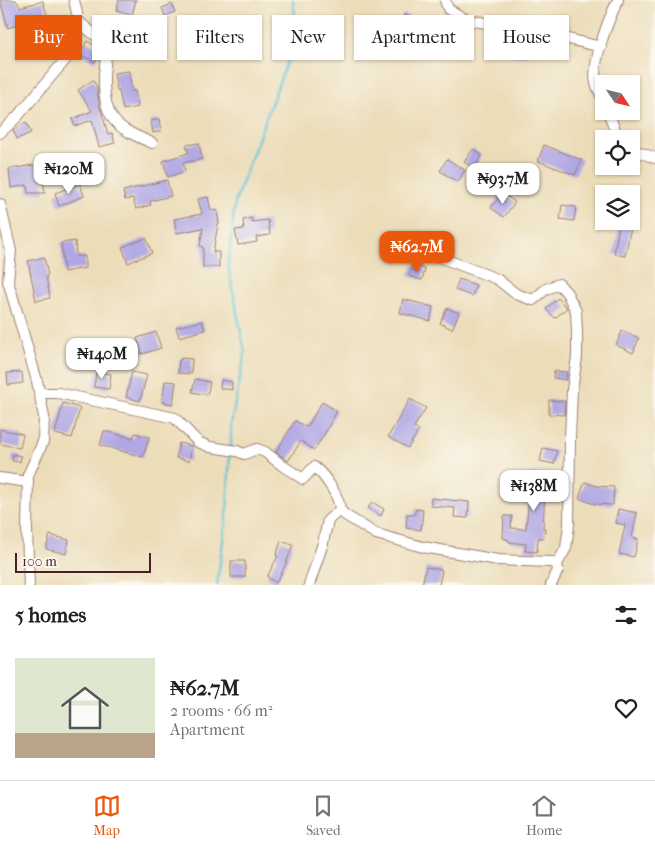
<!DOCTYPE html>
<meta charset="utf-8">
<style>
:root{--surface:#fff;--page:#f6f6f6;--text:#202124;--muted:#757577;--line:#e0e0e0;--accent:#ea580c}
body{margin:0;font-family:"IM FELL French Canon",serif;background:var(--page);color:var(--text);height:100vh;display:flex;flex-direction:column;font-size:19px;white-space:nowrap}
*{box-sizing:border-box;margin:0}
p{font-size:16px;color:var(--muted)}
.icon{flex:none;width:28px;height:28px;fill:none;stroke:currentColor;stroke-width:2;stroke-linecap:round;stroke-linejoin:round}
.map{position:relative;height:585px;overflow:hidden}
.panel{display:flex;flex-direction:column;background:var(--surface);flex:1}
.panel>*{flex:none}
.guide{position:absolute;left:15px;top:15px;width:625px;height:45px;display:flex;gap:10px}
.needle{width:32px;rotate:125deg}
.tools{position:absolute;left:595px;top:75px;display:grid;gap:10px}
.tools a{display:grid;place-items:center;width:45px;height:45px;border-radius:0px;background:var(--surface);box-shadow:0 1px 4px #0004;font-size:25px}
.scale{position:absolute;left:15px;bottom:12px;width:136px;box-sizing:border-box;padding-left:5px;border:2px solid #4a1f2b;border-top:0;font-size:14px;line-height:18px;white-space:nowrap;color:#4a1f2b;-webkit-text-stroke:4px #fbf7ec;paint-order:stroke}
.price{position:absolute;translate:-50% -42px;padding:0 11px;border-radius:10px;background:#fff;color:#222;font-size:16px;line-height:32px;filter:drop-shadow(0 1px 2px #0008)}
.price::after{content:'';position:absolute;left:50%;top:30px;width:15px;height:11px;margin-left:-8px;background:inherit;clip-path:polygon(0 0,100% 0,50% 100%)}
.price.active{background:var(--accent);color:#fff}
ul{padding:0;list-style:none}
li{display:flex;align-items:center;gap:15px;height:125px;padding:0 15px}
li span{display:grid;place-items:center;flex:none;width:140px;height:100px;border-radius:0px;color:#555}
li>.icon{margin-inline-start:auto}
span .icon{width:60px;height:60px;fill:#fffc;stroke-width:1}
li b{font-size:21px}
h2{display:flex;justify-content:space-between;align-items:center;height:60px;padding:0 15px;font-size:21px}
.chip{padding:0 18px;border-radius:0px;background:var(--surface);box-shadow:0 1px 4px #0004;font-size:18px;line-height:45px}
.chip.active{background:var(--accent);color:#fff}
.tab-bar{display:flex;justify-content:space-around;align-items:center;height:70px;border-top:1px solid var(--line);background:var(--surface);font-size:14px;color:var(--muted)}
.tab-bar a{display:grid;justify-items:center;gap:2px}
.tab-bar .active{color:var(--accent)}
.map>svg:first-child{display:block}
</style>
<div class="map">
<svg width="655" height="585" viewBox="0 0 655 585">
<rect width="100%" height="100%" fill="#fbf7ec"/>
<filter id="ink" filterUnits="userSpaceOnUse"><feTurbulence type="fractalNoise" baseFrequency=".02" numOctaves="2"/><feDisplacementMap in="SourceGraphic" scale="10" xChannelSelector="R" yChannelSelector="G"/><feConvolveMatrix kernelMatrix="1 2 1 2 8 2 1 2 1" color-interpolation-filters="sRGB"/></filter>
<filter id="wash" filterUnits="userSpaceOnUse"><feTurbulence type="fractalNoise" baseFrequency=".0096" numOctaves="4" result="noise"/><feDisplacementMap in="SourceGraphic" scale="20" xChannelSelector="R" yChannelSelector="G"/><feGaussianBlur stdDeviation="1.12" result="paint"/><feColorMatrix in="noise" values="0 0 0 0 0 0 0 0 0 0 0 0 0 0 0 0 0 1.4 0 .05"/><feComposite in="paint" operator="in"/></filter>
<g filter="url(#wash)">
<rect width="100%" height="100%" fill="#ecddb9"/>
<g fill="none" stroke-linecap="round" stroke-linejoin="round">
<path stroke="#59c3d5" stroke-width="2.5" d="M231,447V424L245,353L228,265L235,202L297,34L293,0
M217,585L227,512L230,452"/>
</g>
<g id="blocks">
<path fill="#b0a8e4" d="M0,0H16L20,7L43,1L47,15L8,28Z
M119,0H136L132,15L116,11Z
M172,4L175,12L165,16L162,8Z
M404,14L417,20L411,33L398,27Z
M137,16H143L146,41L134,39Z
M513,38L529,39L528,57L512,56Z
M87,41L99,48V54L95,62L80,55Z
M129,71L132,91H135L138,107L123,110L119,91H117L114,73Z
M93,80L97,87L99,104L108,134L112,133L115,143L99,147L92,120L75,126L72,119L92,111L78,90Z
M159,119L161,131L153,133L151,121Z
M26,122L31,133L17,139L13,130Z
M199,143L202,159L183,163L185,171L168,177L163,161L188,153L186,145Z
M544,145L582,160L575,175L538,161Z
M473,149L482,155L474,168L464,162Z
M447,159L465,170L458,182L440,171Z
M40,164L45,193H28L27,185L11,188L9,169Z
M167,180L171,196L150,201L151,205L136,209L133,198L125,200L123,191Z
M80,184L84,196L59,206L55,193Z
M502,193L515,202L504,217L491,208Z
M208,197L211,211L217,210L219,224H218L213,252H219V267H203V247L200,246L203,228L177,233L174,219L202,214L198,199Z
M562,205L576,207L574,221L560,219Z
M252,218V222L268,220L270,235L256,237L257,242L238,245L235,230L244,229L243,220Z
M619,225L631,227L625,256L614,254Z
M146,238L152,253L128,263L122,247Z
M75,241L76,256H85V268L64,272L61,243Z
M44,257L48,275L46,276L50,298L36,301L28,261Z
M413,265L425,269L422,280L409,276Z
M459,279L476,285L472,296L455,290Z
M558,298L567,308L555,318L546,309Z
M403,299L433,307L430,321L400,313Z
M447,308L459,313L452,329L440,323Z
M202,321L205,330L179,337L176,327Z
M622,331L639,338L633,353L616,345Z
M156,332L161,348L142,354L137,338Z
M117,349L119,361L99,365L97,353Z
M181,358L192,359L191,374L178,373L179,360H181Z
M554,371L567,372L566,380L553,378Z
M22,372L23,383L8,385L7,373Z
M96,372L111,374L109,389L94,387Z
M132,372L147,375L140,401L126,397Z
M195,379L210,382L207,395L192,392Z
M221,380L232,382V390L220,388Z
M165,381L176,382L173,404L162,402Z
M410,399L426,408L414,427L419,430L408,448L388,437Z
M549,400L565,401L564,415L549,414Z
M322,402L337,411L325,433L314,450L301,441L288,461L276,452L295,421L307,427Z
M63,403L80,408L72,438L55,434Z
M0,429L23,434L20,448L0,444Z
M104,431L133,438L135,433L149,437L143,457L100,445Z
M179,443L192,446L189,461L176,458Z
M543,448L557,451L554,464L540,461Z
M13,454L21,456L20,462L12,461Z
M531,473L563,477L562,493L545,492L543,528H545L544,538H538L537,552L525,551L526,544L509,542V540L503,538L504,516H512L511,528L526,529Z
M585,482L596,486L614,487L613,505L594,504L579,498Z
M431,498L469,502L468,518L454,517L455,508L431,506Z
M372,502L384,509L381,516L368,508Z
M416,509L423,510L421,530L406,528L407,514L414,515Z
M618,509L637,513L632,538L638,539L634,557L619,554L625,525L616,523Z
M50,535L69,540L66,554L46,549Z
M281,541L293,545L285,566L276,583L267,577L278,556H276Z
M231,561H245V577H231Z
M426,567L442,570L439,585H422Z"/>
</g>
</g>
<g filter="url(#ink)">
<use href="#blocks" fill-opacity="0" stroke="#9b7e72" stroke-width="1"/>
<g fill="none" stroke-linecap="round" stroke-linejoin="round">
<g stroke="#9b7e72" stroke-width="12">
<path id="minor" d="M445,0L448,9L467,20L532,30L601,47
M79,22L106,44C107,54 105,64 104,74C103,119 114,127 152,143
M604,101C601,95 598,89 596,83C591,63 609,18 618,0
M608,111L618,139
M0,133L17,117L66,59L76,45L79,22L74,0
M631,149L655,158
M0,204L11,251L8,281L37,381L44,417L43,442L28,475L27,530L29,585
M434,255L497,279L516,294L533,300L546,289L559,284L567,293L576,311L577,333V357L572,390L570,438L569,525L566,548L557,564
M39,393H58L175,418L198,442L210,447L237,451L244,454L257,449L265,452L283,466L303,479L314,467C324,474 340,497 340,510L345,515L376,534L423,547L498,560L552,562L557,564L558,570L551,585
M0,478L28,482
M309,585L323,543L328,520L340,510"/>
</g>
<use href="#minor" stroke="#fff" stroke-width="10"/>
</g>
</g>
</svg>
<div class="tools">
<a><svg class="needle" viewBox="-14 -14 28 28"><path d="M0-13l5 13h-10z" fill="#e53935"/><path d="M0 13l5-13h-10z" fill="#757577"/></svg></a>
<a><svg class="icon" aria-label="locate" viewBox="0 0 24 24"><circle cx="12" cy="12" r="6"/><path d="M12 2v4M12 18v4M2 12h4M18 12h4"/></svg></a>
<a><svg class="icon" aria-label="layers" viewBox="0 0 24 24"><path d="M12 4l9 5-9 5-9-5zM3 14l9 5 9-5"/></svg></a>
</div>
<div class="scale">100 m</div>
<b class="price" style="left:69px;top:195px">₦120M</b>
<b class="price" style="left:503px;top:205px">₦93.7M</b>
<b class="price active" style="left:417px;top:273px">₦62.7M</b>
<b class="price" style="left:102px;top:380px">₦140M</b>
<b class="price" style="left:534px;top:512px">₦138M</b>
<div class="guide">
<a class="chip active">Buy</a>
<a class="chip">Rent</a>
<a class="chip">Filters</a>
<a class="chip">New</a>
<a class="chip">Apartment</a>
<a class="chip">House</a>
</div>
</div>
<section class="panel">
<h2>5 homes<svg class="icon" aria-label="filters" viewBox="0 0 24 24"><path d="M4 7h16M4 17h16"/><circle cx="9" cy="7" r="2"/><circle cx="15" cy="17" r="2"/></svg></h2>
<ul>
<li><span style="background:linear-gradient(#dfe7d0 75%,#b9a48a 0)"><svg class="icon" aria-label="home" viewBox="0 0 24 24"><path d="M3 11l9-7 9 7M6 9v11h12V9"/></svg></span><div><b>₦62.7M</b><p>2 rooms · 66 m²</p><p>Apartment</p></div><svg class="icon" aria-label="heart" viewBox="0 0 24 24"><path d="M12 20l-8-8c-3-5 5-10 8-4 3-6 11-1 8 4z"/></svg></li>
</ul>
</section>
<nav class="tab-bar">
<a class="active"><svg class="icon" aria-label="map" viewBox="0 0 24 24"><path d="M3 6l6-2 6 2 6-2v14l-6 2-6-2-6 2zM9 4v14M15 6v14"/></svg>Map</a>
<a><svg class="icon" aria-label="saved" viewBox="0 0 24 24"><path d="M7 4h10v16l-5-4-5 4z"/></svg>Saved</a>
<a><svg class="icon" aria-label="home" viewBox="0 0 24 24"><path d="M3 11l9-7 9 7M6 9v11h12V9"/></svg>Home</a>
</nav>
